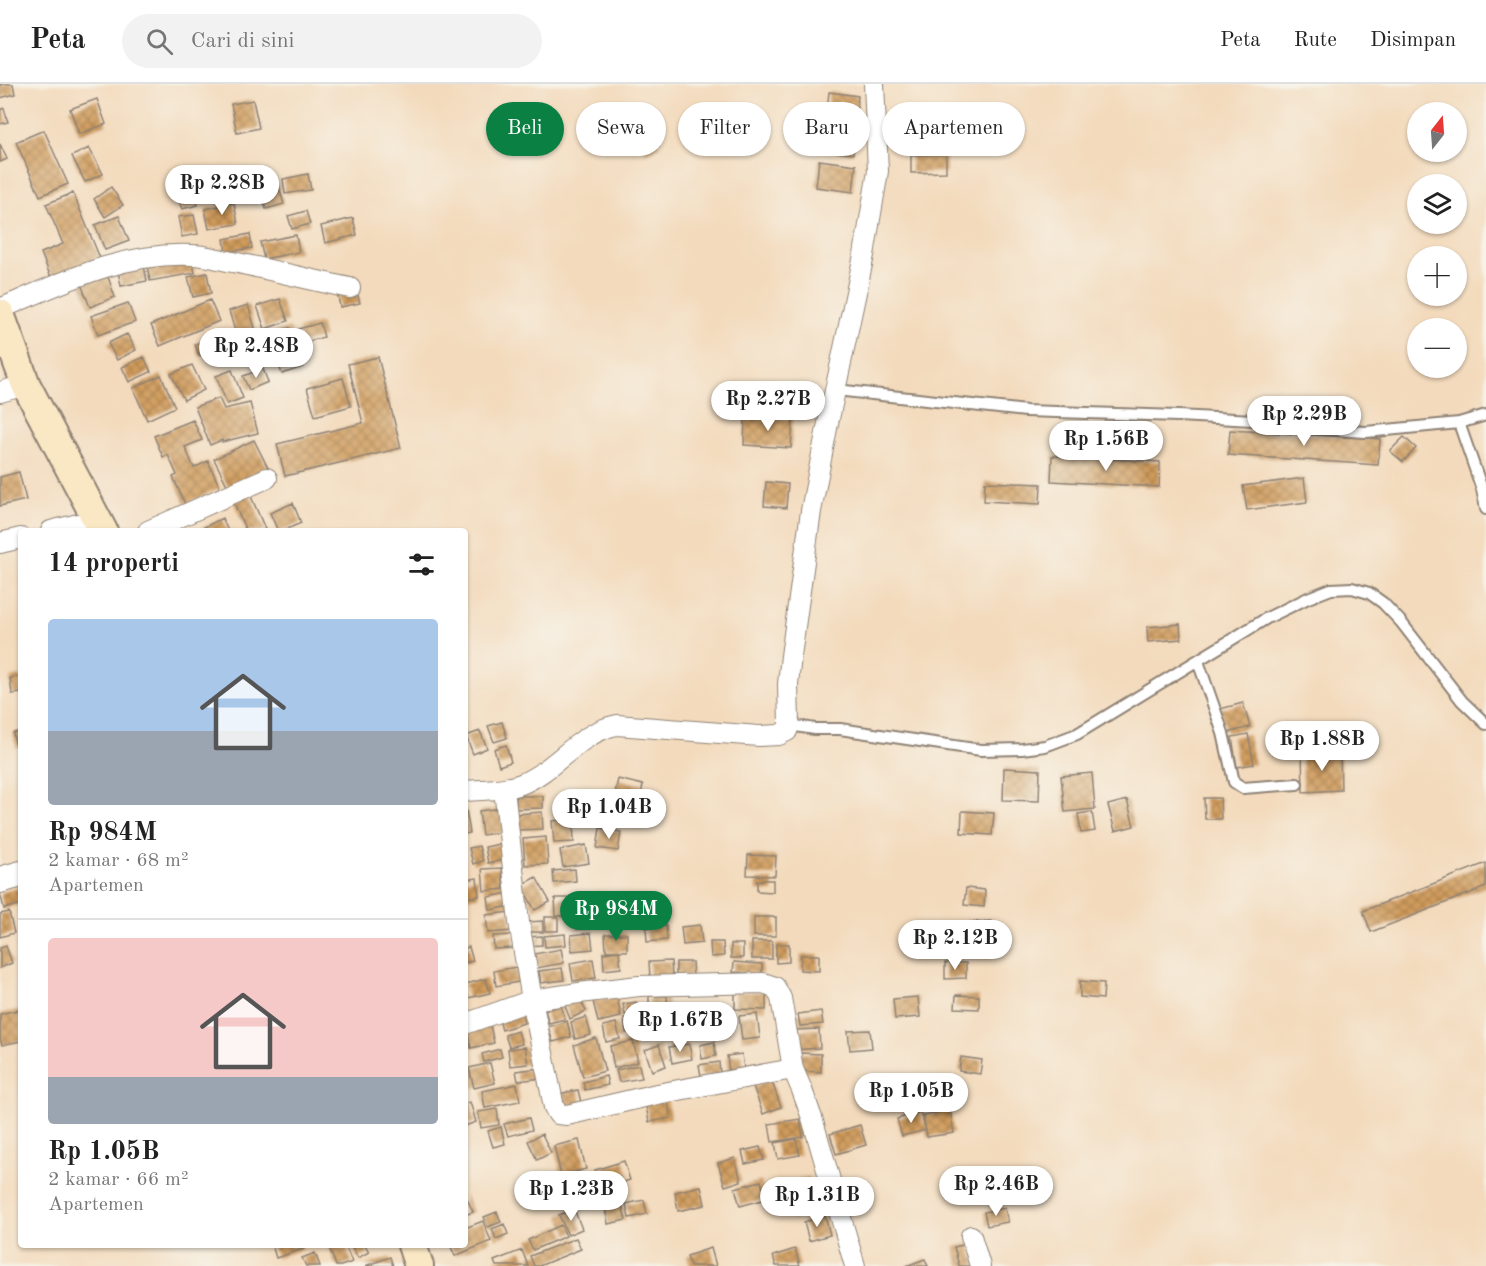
<!DOCTYPE html>
<html lang="id">
<meta charset="utf-8">
<style>
:root{--surface:#fff;--page:#f2f2f2;--text:#222;--muted:#767676;--line:#e0e0e0;--accent:#0b8043}
body{margin:0;font-family:"Old Standard TT",serif;background:var(--page);color:var(--text);height:100vh;display:flex;flex-direction:column;font-size:22px;white-space:nowrap}
*{box-sizing:border-box;margin:0}
p{font-size:20px;color:var(--muted)}
.icon{flex:none;width:33px;height:33px;fill:none;stroke:currentColor;stroke-width:2;stroke-linecap:round;stroke-linejoin:round}
.map{position:relative;flex:1;overflow:hidden}
.side{position:absolute;left:18px;top:444px;width:450px;height:720px;display:flex;flex-direction:column;background:var(--surface);border-radius:6px;box-shadow:0 2px 4px #0004}
.side>*{flex:none}
.hud{position:absolute;left:486px;top:18px;width:570px;height:54px;display:flex;gap:12px}
.needle{width:39px;rotate:17deg}
.controls{position:absolute;left:1407px;top:18px;display:grid;gap:12px}
.controls a{display:grid;place-items:center;width:60px;height:60px;border-radius:50%;background:var(--surface);box-shadow:0 2px 4px #0004;font-size:30px}
.price{position:absolute;translate:-50% -51px;padding:0 14px;border-radius:21px;background:#fff;color:#222;font-size:20px;line-height:39px;filter:drop-shadow(0 2px 3px #0008)}
.price::after{content:'';position:absolute;left:50%;top:36px;width:18px;height:14px;margin-left:-9px;background:inherit;clip-path:polygon(0 0,100% 0,50% 100%)}
.price.on{background:var(--accent);color:#fff}
ul{padding:0;list-style:none}
li{display:grid;align-content:center;gap:12px;height:318px;padding:0 30px}
li+li{border-top:2px solid var(--line)}
li span{display:grid;place-items:center;height:186px;border-radius:6px;color:#555}
li>.icon{margin-inline-start:auto}
span .icon{width:108px;height:108px;fill:#fffc;stroke-width:1}
li b{font-size:26px}
h2{display:flex;justify-content:space-between;align-items:center;height:72px;padding:0 30px;font-size:26px}
.tag{padding:0 21px;border-radius:27px;background:var(--surface);box-shadow:0 2px 4px #0004;font-size:21px;line-height:54px}
.tag.on{background:var(--accent);color:#fff}
header{display:flex;align-items:center;gap:36px;box-sizing:border-box;height:84px;padding:0 30px;background:var(--surface);border-bottom:2px solid var(--line)}
header strong{font-size:28px}
nav{display:flex;gap:33px;margin-inline-start:auto;font-size:21px}
.search{width:420px;height:54px;background:var(--page);display:flex;align-items:center;gap:15px;box-sizing:border-box;padding:0 21px;border-radius:33px;color:var(--muted);font-size:22px}
.map>svg:first-child{display:block}
</style>
<header>
<strong>Peta</strong>
<div class="search"><svg class="icon" aria-label="search" viewBox="0 0 24 24"><circle cx="10" cy="10" r="6"/><path d="M15 15l6 6"/></svg>Cari di sini</div>
<nav><a>Peta</a><a>Rute</a><a>Disimpan</a></nav>
</header>
<div class="map">
<svg width="1486" height="1182" viewBox="0 0 1486 1182">
<defs>
<pattern id="building-cross-hatch" width="8" height="8" patternUnits="userSpaceOnUse" patternTransform="scale(1.5)"><rect width="8" height="8" fill="#d09b5b"/><path d="M0 0l8 8M0 8l8-8" fill="none" stroke="#a97f4b"/></pattern>
</defs>
<rect width="100%" height="100%" fill="#f7f3e8"/>
<filter id="ink" filterUnits="userSpaceOnUse"><feTurbulence type="fractalNoise" baseFrequency=".0167" numOctaves="2"/><feDisplacementMap in="SourceGraphic" scale="12" xChannelSelector="R" yChannelSelector="G"/><feConvolveMatrix kernelMatrix="1 2 1 2 8 2 1 2 1" color-interpolation-filters="sRGB"/></filter>
<filter id="wash" filterUnits="userSpaceOnUse"><feTurbulence type="fractalNoise" baseFrequency=".008" numOctaves="4" result="noise"/><feDisplacementMap in="SourceGraphic" scale="24" xChannelSelector="R" yChannelSelector="G"/><feGaussianBlur stdDeviation="1.35" result="paint"/><feColorMatrix in="noise" values="0 0 0 0 0 0 0 0 0 0 0 0 0 0 0 0 0 1.4 0 .05"/><feComposite in="paint" operator="in"/></filter>
<g filter="url(#wash)">
<rect width="100%" height="100%" fill="#f3dabc"/>
<g id="blocks">
<path fill="url(#building-cross-hatch)" d="M0,0H13L15,10L0,14Z
M829,8L858,12L856,30L827,26Z
M97,15L106,40L79,50L70,25Z
M253,16L259,44L237,49L231,20Z
M4,24L8,38L0,40V26Z
M651,45L659,62L646,69L638,51Z
M44,46L68,100L40,112L16,58Z
M832,47L855,50L853,70L829,67Z
M0,60L7,75L0,78Z
M89,64L103,90L85,98L72,72Z
M946,70V88L911,89V71Z
M819,76L856,81L853,108L816,103Z
M308,90L311,106L285,110L283,95Z
M278,100L284,120L266,125L260,104Z
M111,103L123,121L105,133L94,115Z
M193,103L198,121L182,125L176,108Z
M73,109L100,174L52,196L41,169L63,160L46,120Z
M234,119L238,140L209,145L205,125Z
M306,127L310,140L292,145L288,132Z
M194,131L198,150L182,153L178,133Z
M119,132L129,157L105,166L95,141Z
M353,134L357,151L325,159L321,142Z
M250,150L252,164L226,168L224,155Z
M296,151L299,168L264,175L260,158Z
M192,174L195,189L150,197L147,182Z
M144,182L147,197L121,202L118,187Z
M207,189L211,209L193,213L188,193Z
M107,190L115,213L90,223L81,200Z
M357,208L360,219L340,223L338,212Z
M280,215L288,237L265,245L257,222Z
M210,216L219,237L160,262L151,241Z
M128,219L135,238L98,251L91,232Z
M248,221L255,244L236,250L229,227Z
M320,239L324,253L302,259L298,245Z
M290,244L293,256L278,260L275,248Z
M127,250L136,266L117,276L108,259Z
M210,255L214,267L199,272L195,260Z
M296,263L303,283L282,290L275,270Z
M144,273L151,288L129,298L122,283Z
M378,273L401,364L285,392L277,360L363,339L348,280Z
M192,281L204,306L184,316L171,290Z
M263,285L268,298L249,306L243,292Z
M232,286L243,314L227,320L216,292Z
M161,291L175,323L147,336L133,304Z
M343,294L351,322L315,332L307,304Z
M219,314L224,325L250,319L258,349L222,358V356L210,361L195,323Z
M745,333L793,335L791,364L744,361Z
M193,336L202,356L185,363L194,384L208,377L220,404L185,420L173,393L177,391L168,371L163,373L154,352Z
M1230,346L1380,355L1378,381L1228,371Z
M1404,353L1416,364L1403,378L1390,367Z
M254,356L268,384L228,403L214,375Z
M1052,372L1160,378L1159,403L1051,397Z
M19,388L26,416L0,422V393Z
M1304,394L1307,418L1247,426L1243,402Z
M766,398L788,400L786,424L764,422Z
M985,398L1041,400L1040,420L984,417Z
M250,410L265,445L261,447H246L233,417Z
M293,419L301,439L282,447H278L270,429Z
M222,434L228,447H197Z
M1180,540L1181,555L1148,558L1147,543Z
M21,592V609L12,610L10,594Z
M1243,619L1250,643L1227,649L1220,625Z
M502,638L507,654L494,658L488,642Z
M21,647V663L16,664L13,649Z
M480,647L487,664L473,670L466,652Z
M1248,650L1254,680L1237,683L1232,653Z
M506,661L511,678L499,682L494,665Z
M1340,667L1341,706L1303,708L1302,669Z
M1004,684L1040,686L1039,717L1003,716Z
M1092,689L1095,725L1065,728L1061,692Z
M618,695L643,701L638,725L613,719Z
M516,712H543V724L516,725Z
M1204,714H1220L1221,735H1205Z
M1127,716L1134,742L1115,747L1108,721Z
M501,724L504,748L482,751L479,727Z
M465,725H466L470,749L465,750Z
M962,727L994,729L992,751L961,749Z
M542,728L543,745L518,746L517,730Z
M1092,728L1095,747L1081,749L1078,730Z
M573,735L574,758L554,759L552,737Z
M600,744L621,748L618,767L597,764Z
M546,753L548,780L525,781L523,755Z
M504,759L508,775L488,779L485,763Z
M586,761L589,779L563,783L560,766Z
M479,762L483,777L473,780L469,764Z
M748,771L776,772L775,792L747,791Z
M1486,779V803L1371,848L1363,827Z
M502,784L504,805L484,807L482,785Z
M575,785L576,797L554,799L553,787Z
M536,793L550,818L535,826L521,801Z
M477,794L479,812L465,814V796Z
M757,796H773V808L757,807Z
M21,803V820L4,825L0,809Z
M966,804L985,806L984,823L964,821Z
M509,809L511,822L490,826L488,813Z
M555,814H574V832H556Z
M665,825V840H646V826Z
M9,828L14,849L0,853V830Z
M510,828L512,847L488,849L486,831Z
M576,831H590L591,845H577Z
M545,833H558V847H545Z
M754,833H776V852H754Z
M543,837V848H528V838Z
M991,837L992,854H970V838Z
M700,841L702,859L683,861L681,843Z
M666,842L667,856L647,858L646,844Z
M591,849L593,865L572,867L571,851Z
M565,850L566,861L545,863L544,852Z
M605,850H627V867H606Z
M514,851V864L494,865L493,852Z
M542,852V861L527,862V853Z
M752,857H772V875H752Z
M970,857L992,858L991,874L969,873Z
M710,858H723L724,872L711,873Z
M731,860H743V874H731Z
M776,860H789V878L776,879Z
M6,862L12,879L0,884V864Z
M469,863L473,877L465,879V864Z
M561,865L564,879L537,884L534,870Z
M619,867L621,884L604,886L603,869Z
M801,871H819V887L800,886Z
M593,875L596,894L573,897L570,879Z
M671,877L672,892L650,894L649,878Z
M676,878H692L693,892H676Z
M734,878L762,880V890L733,888Z
M945,879H966V894L945,895Z
M516,883L519,898L496,902L494,887Z
M562,884L564,896L541,899L539,887Z
M486,895L490,909L468,914L465,900Z
M1080,897L1104,899L1103,915L1080,913Z
M735,908H766V926L735,925Z
M956,911L979,912V925L955,924Z
M617,912L621,933L598,938L593,917Z
M649,912H667L668,926L649,927Z
M918,913L920,933L895,935L893,915Z
M580,915L586,927L570,935L565,922Z
M636,918L638,929L625,931L623,920Z
M561,922L565,935L549,939L545,926Z
M710,924L713,942L696,945L692,927Z
M21,925V957L2,961L0,955V930Z
M821,927L823,940L800,942L798,930Z
M522,929L524,939L502,946L499,936Z
M673,930L675,944L655,947L654,932Z
M757,930L760,954L742,956L739,932Z
M640,931L643,946L626,949L624,934Z
M586,933L591,951L575,955L571,938Z
M567,937L571,953L553,958L548,943Z
M616,939L620,955L606,958L603,942Z
M490,941L494,959L471,964L467,946Z
M819,945L820,964L793,966L792,946Z
M870,946L872,964L850,966L848,947Z
M518,947L522,960L509,963L505,951Z
M596,954L605,987L583,993L574,961Z
M633,957L638,978L614,984L610,962Z
M714,958L716,972L702,975L700,961Z
M689,960L692,975L672,979L669,963Z
M659,961L666,982L652,987L645,966Z
M525,963L528,980L510,982L508,965Z
M500,965L502,973L484,978L482,970Z
M800,969L821,970V988L800,987Z
M742,970L744,985L729,987L727,972Z
M961,973L982,976L980,990L959,987Z
M719,978L720,990L701,992L699,981Z
M490,979L495,999L474,1004L469,984Z
M639,981L642,994L619,998L616,986Z
M540,984L542,994L518,997L516,987Z
M606,992L608,1001L585,1006L583,998Z
M771,995L781,1023L763,1030L753,1002Z
M517,1000L520,1017L485,1024L482,1007Z
M578,1006L582,1023L562,1028L558,1010Z
M667,1013L671,1034L649,1038L645,1017Z
M470,1018L476,1038L465,1042V1019Z
M497,1025L499,1041L481,1044L478,1028Z
M950,1026L954,1049L927,1053L923,1031Z
M920,1028L926,1046L902,1052L897,1035Z
M529,1034L532,1046L508,1052L504,1040Z
M800,1035L803,1053L772,1058L769,1040Z
M860,1041L866,1061L836,1070L830,1050Z
M501,1043L505,1060L493,1063L488,1047Z
M542,1050L551,1069L537,1076L528,1057Z
M796,1055L800,1071L778,1075L775,1059Z
M579,1056L586,1085L561,1091L554,1062Z
M760,1063L764,1076L745,1080L742,1067Z
M735,1074L741,1097L725,1102L718,1079Z
M624,1077L630,1096L602,1105L595,1086Z
M809,1093L813,1105L796,1110L792,1098Z
M761,1097L766,1115L740,1122L735,1104Z
M701,1102L705,1121L678,1127L675,1108Z
M822,1107L827,1124L797,1131L793,1115Z
M465,1110L473,1128L465,1131Z
M644,1116L647,1130L629,1134L626,1120Z
M622,1121L626,1136L608,1140L605,1124Z
M1005,1124L1008,1138L987,1142L984,1128Z
M574,1125L582,1145L568,1151L559,1131Z
M497,1128L501,1138L488,1143L484,1133Z
M825,1132L830,1151L809,1157L804,1138Z
M483,1137L491,1157L455,1172L450,1161H465V1144Z
M504,1140L508,1150L496,1155L492,1145Z
M561,1141L566,1152L533,1166L528,1156Z
M576,1154L581,1165L539,1182H534L530,1172Z
M970,1159L976,1182H959L954,1163Z
M272,1161H301L303,1165L276,1174Z
M335,1161H345L352,1178L341,1182H336L329,1163Z
M351,1161H365L369,1168L358,1174Z
M711,1164L716,1182H690L687,1172Z
M795,1165L800,1182H776L773,1172Z
M522,1166L528,1182H496L494,1177Z
M315,1169L320,1182H306L302,1174Z
M390,1173L393,1182H365Z
M925,1175L928,1182H906Z"/>
</g>
</g>
<g filter="url(#ink)">
<use href="#blocks" fill-opacity="0" stroke="#8f8274" stroke-width="1.5"/>
<g fill="none" stroke-linecap="round" stroke-linejoin="round">
<g stroke="#8f8274" stroke-width="14">
<path id="service" d="M836,306L1026,327L1178,332L1253,336L1322,345L1366,348L1459,339L1486,331
M1459,339L1482,405L1486,425
M1198,577L1223,649L1234,698L1243,704L1297,700
M789,641L815,645H840L981,666L1022,665L1045,662L1077,650L1267,534L1308,514L1331,505L1352,504L1369,509L1383,519L1401,538L1462,617L1486,640"/>
</g>
<g stroke="#8f8274" stroke-width="22">
<path id="minor" d="M0,225C61,199 124,167 193,171C206,171 220,176 233,178C272,186 311,196 350,204
M0,308L26,301
M51,447L98,435
M148,447L267,394
M0,459L21,454
M504,705L519,838L532,916L554,1023L558,1030L567,1031L657,1010L793,985
M465,707C484,705 503,707 521,700C556,686 579,648 617,641L759,652L779,651L787,647L789,641L788,600L791,572L811,427L827,344L864,171L878,87L874,0
M465,940L532,916L579,909L639,902L763,899L775,903L781,914L793,985L802,1006L812,1034L855,1182
M971,1152L980,1182"/>
</g>
<g stroke="#8f8274" stroke-width="28">
<path id="tertiary" d="M0,796L21,790"/>
</g>
<g stroke="#8f8274" stroke-width="32">
<path id="secondary" d="M0,230L26,301L103,447
M412,1161L419,1182"/>
</g>
<use href="#service" stroke="#fff" stroke-width="10"/>
<use href="#minor" stroke="#fff" stroke-width="20"/>
<use href="#tertiary" stroke="#fff" stroke-width="26"/>
<use href="#secondary" stroke="#fae7c3" stroke-width="28"/>
</g>
</g>
</svg>
<div class="controls">
<a><svg class="needle" viewBox="-14 -14 28 28"><path d="M0-13l5 13h-10z" fill="#e53935"/><path d="M0 13l5-13h-10z" fill="#767676"/></svg></a>
<a><svg class="icon" aria-label="layers" viewBox="0 0 24 24"><path d="M12 4l9 5-9 5-9-5zM3 14l9 5 9-5"/></svg></a>
<a>+</a>
<a>−</a>
</div>
<b class="price" style="left:222px;top:132px">Rp 2.28B</b>
<b class="price" style="left:256px;top:295px">Rp 2.48B</b>
<b class="price" style="left:768px;top:348px">Rp 2.27B</b>
<b class="price" style="left:1304px;top:363px">Rp 2.29B</b>
<b class="price" style="left:1106px;top:388px">Rp 1.56B</b>
<b class="price" style="left:1322px;top:688px">Rp 1.88B</b>
<b class="price" style="left:609px;top:756px">Rp 1.04B</b>
<b class="price on" style="left:616px;top:858px">Rp 984M</b>
<b class="price" style="left:955px;top:887px">Rp 2.12B</b>
<b class="price" style="left:680px;top:969px">Rp 1.67B</b>
<b class="price" style="left:911px;top:1040px">Rp 1.05B</b>
<b class="price" style="left:996px;top:1133px">Rp 2.46B</b>
<b class="price" style="left:571px;top:1138px">Rp 1.23B</b>
<b class="price" style="left:817px;top:1144px">Rp 1.31B</b>
<div class="hud">
<a class="tag on">Beli</a>
<a class="tag">Sewa</a>
<a class="tag">Filter</a>
<a class="tag">Baru</a>
<a class="tag">Apartemen</a>
</div>
<section class="side">
<h2>14 properti<svg class="icon" aria-label="filters" viewBox="0 0 24 24"><path d="M4 7h16M4 17h16"/><circle cx="9" cy="7" r="2"/><circle cx="15" cy="17" r="2"/></svg></h2>
<ul>
<li><span style="background:linear-gradient(#a9c7e8 60%,#9aa5b1 0)"><svg class="icon" aria-label="home" viewBox="0 0 24 24"><path d="M3 11l9-7 9 7M6 9v11h12V9"/></svg></span><div><b>Rp 984M</b><p>2 kamar · 68 m²</p><p>Apartemen</p></div></li>
<li><span style="background:linear-gradient(#f6c9c9 75%,#9aa5b1 0)"><svg class="icon" aria-label="home" viewBox="0 0 24 24"><path d="M3 11l9-7 9 7M6 9v11h12V9"/></svg></span><div><b>Rp 1.05B</b><p>2 kamar · 66 m²</p><p>Apartemen</p></div></li>
</ul>
</section>
</div>
